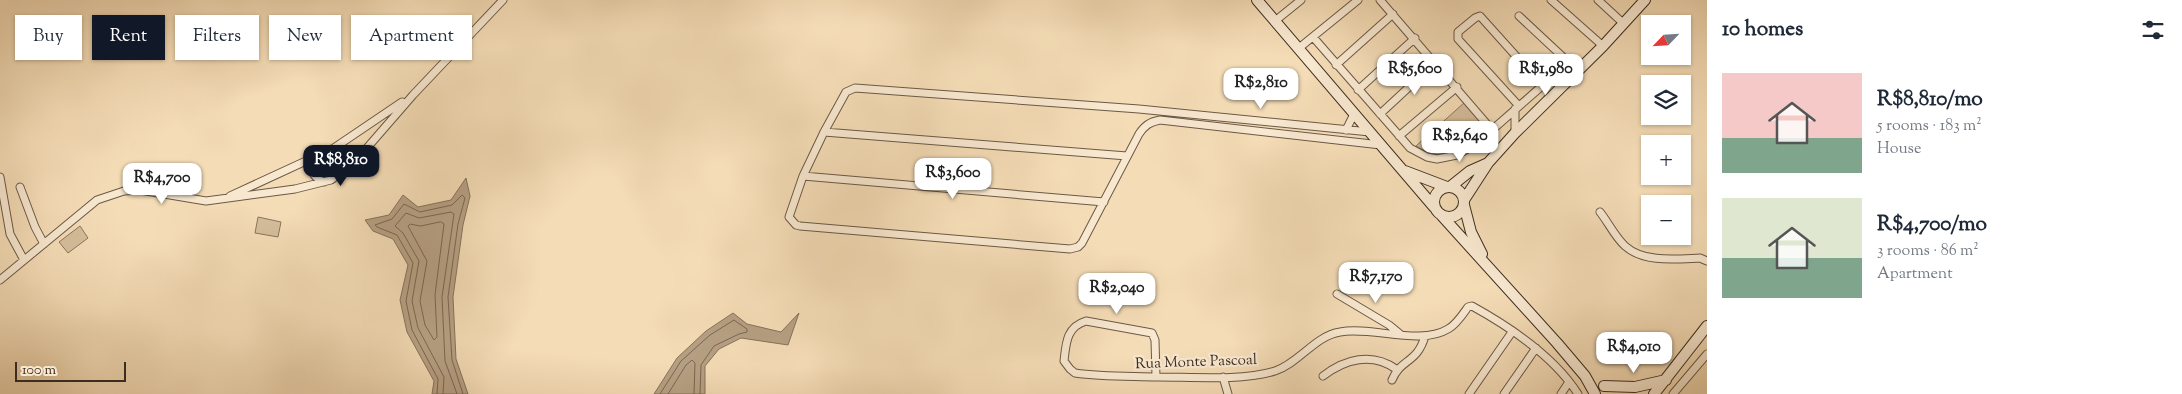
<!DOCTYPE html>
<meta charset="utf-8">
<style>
:root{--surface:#fff;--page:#f6f6f7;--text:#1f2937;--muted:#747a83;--accent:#111827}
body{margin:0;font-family:"Sorts Mill Goudy",serif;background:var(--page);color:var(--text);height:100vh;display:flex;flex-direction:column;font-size:19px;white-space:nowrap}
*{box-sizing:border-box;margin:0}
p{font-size:16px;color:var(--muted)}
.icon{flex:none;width:28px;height:28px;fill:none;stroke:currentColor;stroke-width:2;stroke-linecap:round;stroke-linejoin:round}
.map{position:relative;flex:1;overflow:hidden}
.drawer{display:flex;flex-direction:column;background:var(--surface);width:475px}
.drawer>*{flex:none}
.guide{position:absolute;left:15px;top:15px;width:475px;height:45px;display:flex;gap:10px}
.needle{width:32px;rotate:245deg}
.buttons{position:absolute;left:1641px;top:15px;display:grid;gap:10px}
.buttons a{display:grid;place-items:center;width:50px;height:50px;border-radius:0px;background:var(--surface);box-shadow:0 1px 4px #0004;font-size:25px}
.scale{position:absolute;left:15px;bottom:12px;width:111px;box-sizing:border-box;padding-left:5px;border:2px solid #3d2d20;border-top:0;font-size:14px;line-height:18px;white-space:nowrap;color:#3d2d20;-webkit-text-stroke:4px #f8e8d0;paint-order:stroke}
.price{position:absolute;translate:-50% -42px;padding:0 11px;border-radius:10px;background:#fff;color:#222;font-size:16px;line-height:32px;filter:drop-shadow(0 1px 2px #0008)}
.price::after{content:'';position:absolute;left:50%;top:30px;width:15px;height:11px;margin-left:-8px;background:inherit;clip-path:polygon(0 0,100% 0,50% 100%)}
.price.selected{background:var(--accent);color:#fff}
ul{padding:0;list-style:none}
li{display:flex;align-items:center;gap:15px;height:125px;padding:0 15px}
li span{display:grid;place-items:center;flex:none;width:140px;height:100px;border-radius:0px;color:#555}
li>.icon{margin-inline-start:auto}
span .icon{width:60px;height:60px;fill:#fffc;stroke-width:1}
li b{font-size:21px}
h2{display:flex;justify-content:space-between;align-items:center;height:60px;padding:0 15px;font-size:21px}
.tag{padding:0 18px;border-radius:0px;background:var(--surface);box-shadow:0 1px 4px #0004;font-size:18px;line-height:45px}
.tag.selected{background:var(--accent);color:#fff}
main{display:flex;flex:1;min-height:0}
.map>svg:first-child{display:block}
</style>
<main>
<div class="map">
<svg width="1707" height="394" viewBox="0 0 1707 394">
<rect width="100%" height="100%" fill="#f4dcb6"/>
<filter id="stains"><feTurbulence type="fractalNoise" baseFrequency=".004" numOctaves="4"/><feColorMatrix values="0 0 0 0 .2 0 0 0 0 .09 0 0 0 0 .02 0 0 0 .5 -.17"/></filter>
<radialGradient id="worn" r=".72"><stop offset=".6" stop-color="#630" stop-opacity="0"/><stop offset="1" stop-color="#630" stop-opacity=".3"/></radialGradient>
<path fill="#d5be9c" stroke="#89765e" d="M1465,102L1488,129C1463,150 1448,166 1416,146Z
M258,217L281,222L278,237L255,233Z
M80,226L88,238L68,253L59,242Z"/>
<path fill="#b6a083" stroke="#86725b" d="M466,178L470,196L463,225L453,297L456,359L468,394H432L434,381L407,332L400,300L408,265L393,239L373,231L365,220L389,215L403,195L418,207L451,200Z
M733,313L747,324L781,332L799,313L788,345L741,338L719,349L705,366V394H654L677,358L706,331Z"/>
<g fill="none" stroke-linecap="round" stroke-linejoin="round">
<path stroke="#7a6652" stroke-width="1" d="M441,222L444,224L435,295L437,337L434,340L425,325L420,301L427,261L408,226L410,224L420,226Z
M437,394L438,379L412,330L406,301L413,263L397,235L377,227L375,225L392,219L404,204L420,212L452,205L462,195L465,198L458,224L448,297L452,360L463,394
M443,394L444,377L418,328L412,301L419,261L403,233L395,226L406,213L419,218L451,212L454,214L442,297L445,361L457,394
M660,394L681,361L710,335L734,320L747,329V332L739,334L714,346L701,365L700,394
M668,394L686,365L692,360L695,363L694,394"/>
<g stroke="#6b5946" stroke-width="9">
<path id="street" d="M1380,0L1492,130
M1551,0L1603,46
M1598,0L1624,24
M1519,16L1578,71
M1275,21L1301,0
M1313,37L1410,148L1427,157L1437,159L1457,155L1469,148L1492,130L1559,71
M1299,48L1358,0
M1336,65L1393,14
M1358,90L1415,38
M1519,106L1458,39V32L1475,18L1480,16L1542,85
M1380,114L1435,63
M1346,130L1354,114
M824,132L1127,156
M1370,132L1139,109L855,88L846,92L824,132L803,176L789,217L796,225L800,226L1070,249L1078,247L1082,243L1139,134C1145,125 1150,122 1160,120L1381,145
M1515,133V109
M1399,136L1457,87
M334,148L343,149C348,156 350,161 347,170
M315,157C305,167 314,178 324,182
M803,176L1104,202
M0,177L10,234L24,260
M20,187L35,227L44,244
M230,196L334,148L402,102
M1600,212C1608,222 1615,237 1625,246C1644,263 1676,259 1700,258L1707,261
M0,280L97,200L124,191L140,190L206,201L295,189L331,180L353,164L413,95L503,0
M1337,294L1389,325L1400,334
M1323,376C1345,359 1372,352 1396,369
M1156,377L1155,340L1152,333L1086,321C1066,327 1066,344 1064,361L1070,369L1075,373C1102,377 1131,376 1158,377C1192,377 1243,381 1275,371C1299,363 1315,336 1340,332C1372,326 1420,346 1448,329C1456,325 1463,314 1468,307L1472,306C1510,327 1554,356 1578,394
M1223,377L1228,394
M1392,380C1401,358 1417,364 1425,336
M1469,394L1512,332
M1504,394L1536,348
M1561,394L1569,382
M1673,394L1707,354"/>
</g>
<g stroke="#3d2d20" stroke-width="12">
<path id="secondary" d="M1257,0L1434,207
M1405,171L1447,187
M1434 202a15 15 0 1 1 30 0a15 15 0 1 1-30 0Z
M1450,187L1470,171L1488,163
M1464,200L1488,163L1515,133L1603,46L1645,0
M1464,205L1471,232L1482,254
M1442,216L1557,343L1585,376L1595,394
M1604,386L1635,387L1666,380
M1654,394L1707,326"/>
</g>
<use href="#street" stroke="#f8e8d0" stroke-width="7"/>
<use href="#secondary" stroke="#f8e8d0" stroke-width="10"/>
</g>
<g text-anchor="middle" stroke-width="4.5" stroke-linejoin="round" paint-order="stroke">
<g font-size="15" fill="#3d2d20" stroke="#f8e8d0">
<text transform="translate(1196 361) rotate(-2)" y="5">Rua Monte Pascoal</text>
</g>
</g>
<rect width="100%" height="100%" filter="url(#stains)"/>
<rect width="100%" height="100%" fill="url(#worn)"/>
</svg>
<div class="buttons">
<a><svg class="needle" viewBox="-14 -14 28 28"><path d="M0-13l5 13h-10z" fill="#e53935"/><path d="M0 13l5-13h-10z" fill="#747a83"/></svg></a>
<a><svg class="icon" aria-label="layers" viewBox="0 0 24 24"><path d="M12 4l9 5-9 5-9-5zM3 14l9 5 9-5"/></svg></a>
<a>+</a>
<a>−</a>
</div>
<div class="scale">100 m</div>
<b class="price" style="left:1415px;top:96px">R$5,600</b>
<b class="price" style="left:1546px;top:96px">R$1,980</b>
<b class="price" style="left:1261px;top:110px">R$2,810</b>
<b class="price" style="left:1460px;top:163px">R$2,640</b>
<b class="price selected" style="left:341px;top:187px">R$8,810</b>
<b class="price" style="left:953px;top:200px">R$3,600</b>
<b class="price" style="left:162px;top:205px">R$4,700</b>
<b class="price" style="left:1376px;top:304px">R$7,170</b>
<b class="price" style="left:1117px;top:315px">R$2,040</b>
<b class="price" style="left:1634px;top:374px">R$4,010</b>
<div class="guide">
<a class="tag">Buy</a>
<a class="tag selected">Rent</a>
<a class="tag">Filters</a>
<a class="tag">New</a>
<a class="tag">Apartment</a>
</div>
</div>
<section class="drawer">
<h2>10 homes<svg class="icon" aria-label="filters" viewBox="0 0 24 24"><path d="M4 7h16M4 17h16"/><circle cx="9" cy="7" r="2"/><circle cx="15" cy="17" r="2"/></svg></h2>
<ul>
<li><span style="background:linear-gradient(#f6c9c9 65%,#7fa58c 0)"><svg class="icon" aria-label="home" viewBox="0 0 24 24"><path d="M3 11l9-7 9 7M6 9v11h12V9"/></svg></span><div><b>R$8,810/mo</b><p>5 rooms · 183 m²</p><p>House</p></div></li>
<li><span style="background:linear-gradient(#dfe7d0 60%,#7fa58c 0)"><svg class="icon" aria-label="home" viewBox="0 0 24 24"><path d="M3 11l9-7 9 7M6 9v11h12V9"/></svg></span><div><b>R$4,700/mo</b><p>3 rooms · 86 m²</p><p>Apartment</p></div></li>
</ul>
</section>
</main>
